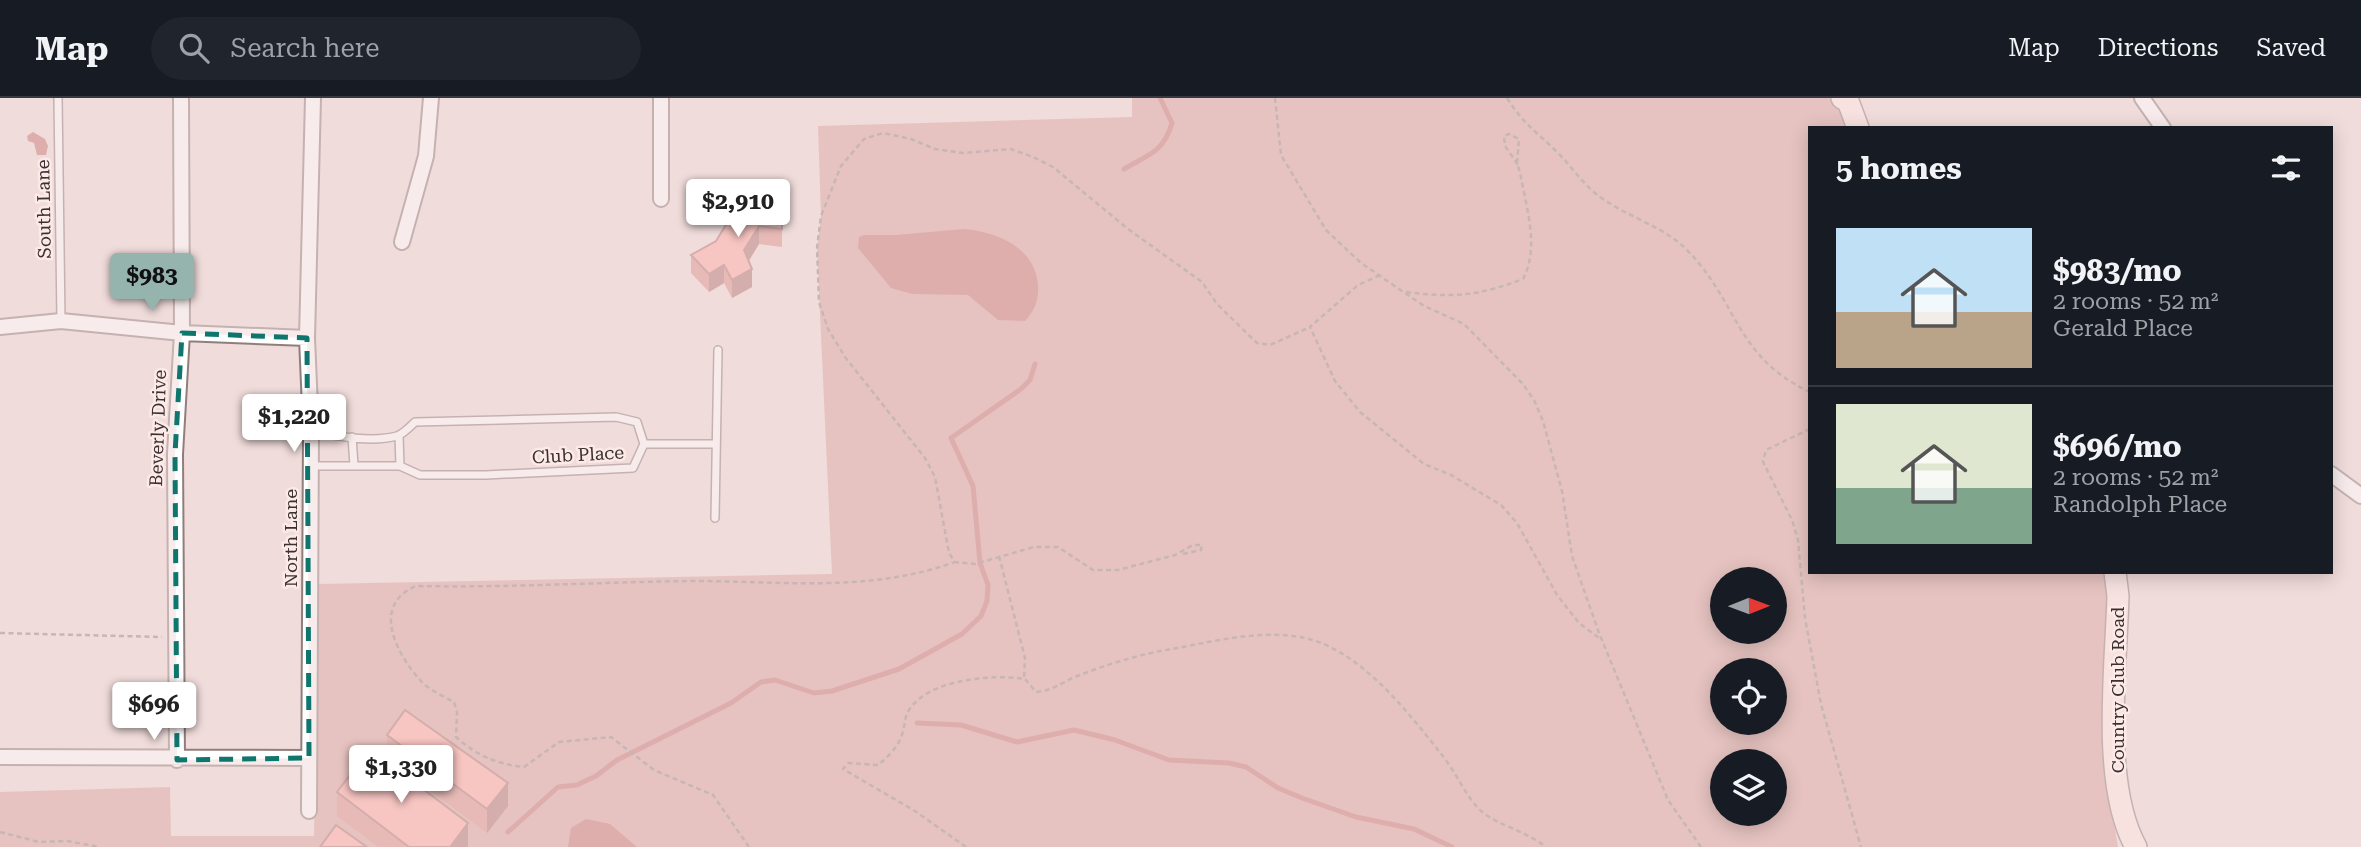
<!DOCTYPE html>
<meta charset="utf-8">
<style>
:root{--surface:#171b24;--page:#20242c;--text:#f1f3f6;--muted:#9ea1a6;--line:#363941;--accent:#96b4ae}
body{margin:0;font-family:"Roboto Serif",serif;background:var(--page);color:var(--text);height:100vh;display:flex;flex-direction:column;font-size:26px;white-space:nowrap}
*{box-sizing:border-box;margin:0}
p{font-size:23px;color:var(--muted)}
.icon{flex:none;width:38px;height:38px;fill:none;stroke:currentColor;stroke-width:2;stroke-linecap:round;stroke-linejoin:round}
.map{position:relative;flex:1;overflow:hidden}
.sheet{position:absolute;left:1808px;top:28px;width:525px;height:448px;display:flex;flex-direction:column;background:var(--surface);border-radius:0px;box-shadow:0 4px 18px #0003}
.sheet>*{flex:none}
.needle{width:46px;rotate:89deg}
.fabs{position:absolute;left:1710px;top:469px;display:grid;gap:14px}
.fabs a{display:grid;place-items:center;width:77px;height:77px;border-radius:50%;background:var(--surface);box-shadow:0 4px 18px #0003;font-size:35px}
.price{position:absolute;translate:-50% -60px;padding:0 16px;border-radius:7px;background:#fff;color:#222;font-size:23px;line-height:46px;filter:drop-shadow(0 2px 4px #0008)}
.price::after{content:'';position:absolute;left:50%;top:42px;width:21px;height:16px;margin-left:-10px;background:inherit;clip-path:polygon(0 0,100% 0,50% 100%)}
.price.current{background:var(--accent);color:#111}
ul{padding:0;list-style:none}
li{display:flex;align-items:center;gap:21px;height:175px;padding:0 28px}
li+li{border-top:2px solid var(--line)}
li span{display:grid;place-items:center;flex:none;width:196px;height:140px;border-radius:0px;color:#555}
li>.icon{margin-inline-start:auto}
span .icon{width:84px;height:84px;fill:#fffc;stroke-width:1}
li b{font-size:30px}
h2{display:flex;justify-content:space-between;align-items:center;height:84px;padding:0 28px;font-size:30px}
header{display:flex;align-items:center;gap:42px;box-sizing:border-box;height:98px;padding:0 35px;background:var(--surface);border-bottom:2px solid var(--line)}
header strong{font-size:33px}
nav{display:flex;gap:38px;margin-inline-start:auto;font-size:24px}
.search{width:490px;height:63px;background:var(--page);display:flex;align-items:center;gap:18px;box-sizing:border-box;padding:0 24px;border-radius:38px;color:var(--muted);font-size:26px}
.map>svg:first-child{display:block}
</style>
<header>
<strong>Map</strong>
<div class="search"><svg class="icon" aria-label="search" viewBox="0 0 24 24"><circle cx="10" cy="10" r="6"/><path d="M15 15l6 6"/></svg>Search here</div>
<nav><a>Map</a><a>Directions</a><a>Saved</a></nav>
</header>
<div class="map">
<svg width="2361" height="749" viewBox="0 0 2361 749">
<rect width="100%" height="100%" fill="#f0dcdb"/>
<path fill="#daa4a0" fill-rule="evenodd" d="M1132,0H1829L1842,8L1851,30H1810V474H2108L2111,497L2102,654L2118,749H0V694L170,689L171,738H314L319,486L832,476L817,150L821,118L818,28L1132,19ZM1722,481H1774V534H1722ZM1722,572H1774V625H1722ZM1722,663H1774V716H1722Z"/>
<path fill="#c87774" d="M33,34L45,41L48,48L46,57H37L34,45L28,43L27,38Z
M964,131C997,134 1035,149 1038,187C1039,201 1035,213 1025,223L998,222L968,197L912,196L891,190L858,150L859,139L864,137H896Z
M586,721L610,726L637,749H568L571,730Z"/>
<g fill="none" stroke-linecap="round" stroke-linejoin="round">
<path stroke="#c87774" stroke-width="5" d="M1124,71C1149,56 1163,55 1172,25L1160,0
M917,625L961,627L1017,644L1074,632L1115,642L1169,662L1229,665L1246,669L1278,690L1302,700L1356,719L1414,731L1452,749
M508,734L558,689L577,687L596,678L617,662L731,605L761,584L775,582L814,595L832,593L899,571L962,536L981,518L987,503L988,487L980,465L973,388L951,340L1021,291L1030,282L1035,266"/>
<g stroke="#907e7d" stroke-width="10">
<path id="lane" d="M58,0L61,223
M311,333C337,338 371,345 397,338C403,336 410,329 415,324L616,319L637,324L644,346L633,370L486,377H420L400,368L399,338
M352,339L354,367
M644,346H716
M311,368H400
M715,420L718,252"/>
</g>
<g stroke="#907e7d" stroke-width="18">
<path id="street" d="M2142,0L2163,30
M661,101V0
M402,144L426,58L431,0
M0,229L61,223L182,235L307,240
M2331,376L2361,398
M0,659L309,660
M177,662L175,356L182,235L181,0
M309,713L311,333L307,240L313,0"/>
</g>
<g stroke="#907e7d" stroke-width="24">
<path id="secondary" d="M1842,0L1848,3L1858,30
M2115,474L2118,498C2116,570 2101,686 2136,749"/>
</g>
<path stroke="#968887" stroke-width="2.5" stroke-dasharray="5 3.5" stroke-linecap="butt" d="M1275,0L1281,57L1326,132L1361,165L1424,208L1464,226L1522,285L1534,302L1543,323L1562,393L1572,458L1599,535L1668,702L1701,749
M1507,0C1524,27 1536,33 1557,54C1574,71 1585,90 1606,103C1633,121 1664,129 1687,152C1739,205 1735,259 1810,294
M1380,177L1358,187L1310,229L1335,283L1360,314L1424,366L1451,377L1501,407L1517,425L1557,497L1579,525L1599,540
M1406,194C1453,200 1478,198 1523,181C1540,149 1526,109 1520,74L1517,65L1519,41L1509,36L1504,38L1505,48L1518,67
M1810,331L1766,352L1763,364L1792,422L1798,442L1805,520L1821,606L1861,749
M1183,456L1201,452L1202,447H1193L1175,457L1118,472H1093L1058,449H1034L975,466L955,464L949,455L935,379L925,360L845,259L828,231L819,204L817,150L821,118L841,68L864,41L883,35L911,41L935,51L963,55L1011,51L1033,59L1053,69L1128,131L1202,184L1217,206L1257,245L1270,247L1310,229
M999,458L1025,560L1024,579
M0,535L162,539
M0,734L39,744L67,743L100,749
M749,749L713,697L654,672L611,639L559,644L524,669C497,666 477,658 456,639L457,614L454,604C443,598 429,592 421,583C397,557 370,507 416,488C508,490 600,484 692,483C783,483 868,495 955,464
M966,749L915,713L843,671L848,665L878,667C889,658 900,647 903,633C905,625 905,618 909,612C929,581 992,576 1025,581L1036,594C1052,593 1061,585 1075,579C1105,567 1140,556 1172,551C1210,544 1253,533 1293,538C1355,544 1406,612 1442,657C1456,674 1466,699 1481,713C1497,727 1526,733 1546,749"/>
<use href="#lane" stroke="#fff" stroke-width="7"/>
<use href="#street" stroke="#fff" stroke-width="14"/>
<use href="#secondary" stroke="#ffe8e7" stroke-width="21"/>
</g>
<path fill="#db918d" d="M782,107V149L759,146L749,163L752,189L732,200L724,185L709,194L691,175V157Z
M387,637L508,708L487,735L387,661Z
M337,694L468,749H378L337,718Z"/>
<path fill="#b27673" d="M759,128V146L744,170V152Z
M724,167V185L709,194V176Z
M752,171V189L732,200V182Z
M508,685V708L487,735V711Z
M468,725V749H450Z"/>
<path fill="#ffa9a4" stroke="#b27673" stroke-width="2" d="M738,107H782V131L759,128L744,152L752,171L732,182L724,167L709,176L691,157L716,143Z
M405,612L508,685L487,711L387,637Z
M370,651L468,725L450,749H409L337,694Z
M336,727L367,749H320Z"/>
<path d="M0 0H2361V749H0ZM182,235L307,240L309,660L177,662L175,356Z" fill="#f0dcdb" fill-opacity=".55" fill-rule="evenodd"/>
<path fill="none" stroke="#0f766e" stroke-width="5" stroke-dasharray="14 9" stroke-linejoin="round" d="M182,235L307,240L309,660L177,662L175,356Z"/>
<g text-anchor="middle" stroke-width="5" stroke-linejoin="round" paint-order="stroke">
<g font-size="18" fill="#383130" stroke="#fdeae8">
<text transform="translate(44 111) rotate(-91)" y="6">South Lane</text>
<text transform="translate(158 330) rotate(-88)" y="6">Beverly Drive</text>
<text transform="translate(578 357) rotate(-3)" y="6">Club Place</text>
<text transform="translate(291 440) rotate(-90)" y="6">North Lane</text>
<text transform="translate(2118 592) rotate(-90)" y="6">Country Club Road</text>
</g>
</g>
</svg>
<div class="fabs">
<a><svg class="needle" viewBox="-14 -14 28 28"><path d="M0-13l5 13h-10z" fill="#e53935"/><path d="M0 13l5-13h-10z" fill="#9ea1a6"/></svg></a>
<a><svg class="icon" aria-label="locate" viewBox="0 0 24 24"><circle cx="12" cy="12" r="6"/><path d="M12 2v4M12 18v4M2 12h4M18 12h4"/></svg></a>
<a><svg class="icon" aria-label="layers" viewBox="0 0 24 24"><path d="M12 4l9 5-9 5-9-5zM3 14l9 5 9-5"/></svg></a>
</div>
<b class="price" style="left:738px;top:141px">$2,910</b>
<b class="price current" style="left:152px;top:215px">$983</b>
<b class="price" style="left:294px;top:356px">$1,220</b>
<b class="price" style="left:154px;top:644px">$696</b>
<b class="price" style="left:401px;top:707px">$1,330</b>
<section class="sheet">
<h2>5 homes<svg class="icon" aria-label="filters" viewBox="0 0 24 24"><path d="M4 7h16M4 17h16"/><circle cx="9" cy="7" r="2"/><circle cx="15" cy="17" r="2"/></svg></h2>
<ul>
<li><span style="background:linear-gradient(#bfe0f5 60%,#b9a48a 0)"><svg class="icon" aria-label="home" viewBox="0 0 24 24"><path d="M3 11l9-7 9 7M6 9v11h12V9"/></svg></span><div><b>$983/mo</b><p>2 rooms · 52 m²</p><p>Gerald Place</p></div></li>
<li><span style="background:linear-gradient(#dfe7d0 60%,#7fa58c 0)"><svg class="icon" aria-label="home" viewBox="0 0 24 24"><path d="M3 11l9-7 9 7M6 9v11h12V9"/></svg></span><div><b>$696/mo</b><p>2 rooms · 52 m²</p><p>Randolph Place</p></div></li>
</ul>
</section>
</div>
